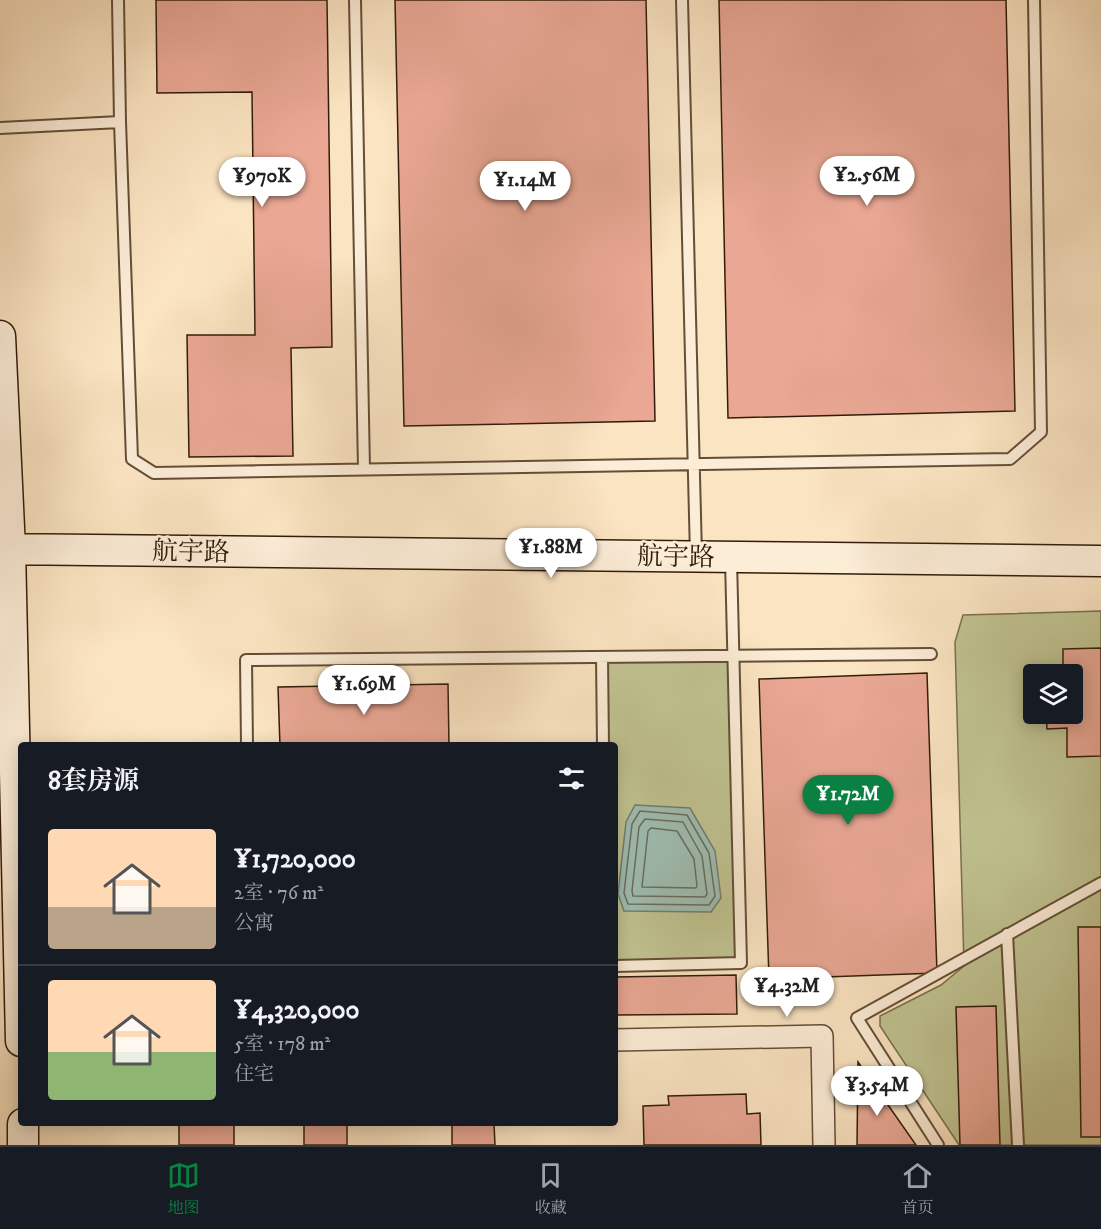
<!DOCTYPE html>
<html lang="zh">
<meta charset="utf-8">
<style>
:root{--surface:#171b24;--page:#242831;--text:#f1f3f6;--muted:#9ea1a6;--line:#363941;--accent:#0b8043}
body{margin:0;font-family:"IM FELL DW Pica","Noto Serif SC",serif;background:var(--page);color:var(--text);height:100vh;display:flex;flex-direction:column;font-size:22px;white-space:nowrap}
*{box-sizing:border-box;margin:0}
p{font-size:20px;color:var(--muted)}
.icon{flex:none;width:33px;height:33px;fill:none;stroke:currentColor;stroke-width:2;stroke-linecap:round;stroke-linejoin:round}
.map{position:relative;flex:1;overflow:hidden}
.panel{position:absolute;left:18px;top:742px;width:600px;height:384px;display:flex;flex-direction:column;background:var(--surface);border-radius:6px;box-shadow:0 3px 15px #0003}
.panel>*{flex:none}
.controls{position:absolute;left:1023px;top:664px;display:grid;gap:12px}
.controls a{display:grid;place-items:center;width:60px;height:60px;border-radius:6px;background:var(--surface);box-shadow:0 3px 15px #0003;font-size:30px}
.price{position:absolute;translate:-50% -51px;padding:0 14px;border-radius:21px;background:#fff;color:#222;font-size:20px;line-height:39px;filter:drop-shadow(0 2px 3px #0008)}
.price::after{content:'';position:absolute;left:50%;top:36px;width:18px;height:14px;margin-left:-9px;background:inherit;clip-path:polygon(0 0,100% 0,50% 100%)}
.price.on{background:var(--accent);color:#fff}
ul{padding:0;list-style:none}
li{display:flex;align-items:center;gap:18px;height:150px;padding:0 30px}
li+li{border-top:2px solid var(--line)}
li span{display:grid;place-items:center;flex:none;width:168px;height:120px;border-radius:6px;color:#555}
li>.icon{margin-inline-start:auto}
span .icon{width:72px;height:72px;fill:#fffc;stroke-width:1}
li b{font-size:26px}
h2{display:flex;justify-content:space-between;align-items:center;height:72px;padding:0 30px;font-size:26px}
.menu{display:flex;justify-content:space-around;align-items:center;height:84px;border-top:2px solid var(--line);background:var(--surface);font-size:16px;color:var(--muted)}
.menu a{display:grid;justify-items:center;gap:3px}
.menu .on{color:var(--accent)}
.map>svg:first-child{display:block}
</style>
<div class="map">
<svg width="1101" height="1145" viewBox="0 0 1101 1145">
<rect width="100%" height="100%" fill="#fbe4c2"/>
<filter id="stains"><feTurbulence type="fractalNoise" baseFrequency=".00333" numOctaves="4"/><feColorMatrix values="0 0 0 0 .2 0 0 0 0 .09 0 0 0 0 .02 0 0 0 .5 -.17"/></filter>
<radialGradient id="worn" r=".72"><stop offset=".6" stop-color="#630" stop-opacity="0"/><stop offset="1" stop-color="#630" stop-opacity=".3"/></radialGradient>
<path fill="#c1c492" stroke="#7a704e" stroke-width="1.5" fill-rule="evenodd" d="M1101,611V1145H959L880,1026V1016L941,985L964,966L955,642L963,615ZM1034,675H1072V714H1034Z
M733,656L741,963L615,966V746L603,745L602,657Z"/>
<path fill="#9fbfb4" stroke="#737e70" stroke-width="1.5" d="M635,805L690,808L715,851L721,898L711,912L624,911L618,894L626,822Z"/>
<g fill="none" stroke-linecap="round" stroke-linejoin="round">
<path stroke="#686e5e" stroke-width="1.5" d="M640,811L687,815L709,853L715,896L709,905L628,904L624,893L632,824Z
M645,819L683,822L702,856L707,894L705,897L633,896L632,891L639,827Z
M651,828L677,831L694,859L697,886L696,888L642,887L648,831Z"/>
</g>
<path fill="#e9a794" stroke="#321c09" stroke-width="1.5" d="M156,0H327L332,347L291,348L293,456L189,457L187,335H255L252,92L157,93Z
M395,0H646L655,421L404,426Z
M719,0H1006L1015,411L728,418Z
M1101,648V756L1067,757V728L1047,729L1046,714H1072V675H1045V672L1063,671V649Z
M927,673L937,973L769,979L759,679Z
M448,684L449,746H280L278,687Z
M1078,927H1101V1137H1081Z
M736,975L737,1014L615,1015V977Z
M996,1006L1000,1145H960L956,1007Z
M858,1062L916,1145H857Z
M746,1094L747,1114L760,1113L761,1145H644L643,1106L669,1105L668,1096Z
M179,1124H234V1145H179Z
M304,1124H347V1145H304Z
M452,1124H494L495,1145H452Z"/>
<g fill="none" stroke-linecap="round" stroke-linejoin="round">
<g stroke="#644e37" stroke-width="14">
<path id="lane" d="M118,0L120,122L132,459L154,473L1010,459L1041,432L1034,0
M355,0L364,469
M682,0L696,555
M0,128L120,122
M602,657L603,746
M247,746L246,660L931,654
M1007,934L1018,1145
M615,966L741,963L731,560
M938,1145L857,1018L1101,883"/>
</g>
<g stroke="#644e37" stroke-width="24">
<path id="street" d="M615,1040L822,1036L824,1145"/>
</g>
<g stroke="#321c09" stroke-width="33">
<path id="secondary" d="M0,336L10,549L21,1041
M0,549L1101,561
M23,1124V1145"/>
</g>
<use href="#lane" stroke="#fcedd7" stroke-width="10"/>
<use href="#street" stroke="#fcedd7" stroke-width="21"/>
<use href="#secondary" stroke="#fcedd7" stroke-width="30"/>
</g>
<g text-anchor="middle" stroke-width="5" stroke-linejoin="round" paint-order="stroke">
<g font-size="26" fill="#321c09" stroke="#fcedd7">
<text transform="translate(191 551) rotate(1)" y="9">航宇路</text>
<text transform="translate(676 556) rotate(1)" y="9">航宇路</text>
</g>
</g>
<rect width="100%" height="100%" filter="url(#stains)"/>
<rect width="100%" height="100%" fill="url(#worn)"/>
</svg>
<div class="controls">
<a><svg class="icon" aria-label="layers" viewBox="0 0 24 24"><path d="M12 4l9 5-9 5-9-5zM3 14l9 5 9-5"/></svg></a>
</div>
<b class="price" style="left:867px;top:207px">¥2.56M</b>
<b class="price" style="left:262px;top:208px">¥970K</b>
<b class="price" style="left:525px;top:212px">¥1.14M</b>
<b class="price" style="left:551px;top:579px">¥1.88M</b>
<b class="price" style="left:364px;top:716px">¥1.69M</b>
<b class="price on" style="left:848px;top:826px">¥1.72M</b>
<b class="price" style="left:787px;top:1018px">¥4.32M</b>
<b class="price" style="left:877px;top:1117px">¥3.54M</b>
<section class="panel">
<h2>8套房源<svg class="icon" aria-label="filters" viewBox="0 0 24 24"><path d="M4 7h16M4 17h16"/><circle cx="9" cy="7" r="2"/><circle cx="15" cy="17" r="2"/></svg></h2>
<ul>
<li><span style="background:linear-gradient(#ffd9b3 65%,#b9a48a 0)"><svg class="icon" aria-label="home" viewBox="0 0 24 24"><path d="M3 11l9-7 9 7M6 9v11h12V9"/></svg></span><div><b>¥1,720,000</b><p>2室 · 76 m²</p><p>公寓</p></div></li>
<li><span style="background:linear-gradient(#ffd9b3 60%,#8fb573 0)"><svg class="icon" aria-label="home" viewBox="0 0 24 24"><path d="M3 11l9-7 9 7M6 9v11h12V9"/></svg></span><div><b>¥4,320,000</b><p>5室 · 178 m²</p><p>住宅</p></div></li>
</ul>
</section>
</div>
<nav class="menu">
<a class="on"><svg class="icon" aria-label="map" viewBox="0 0 24 24"><path d="M3 6l6-2 6 2 6-2v14l-6 2-6-2-6 2zM9 4v14M15 6v14"/></svg>地图</a>
<a><svg class="icon" aria-label="saved" viewBox="0 0 24 24"><path d="M7 4h10v16l-5-4-5 4z"/></svg>收藏</a>
<a><svg class="icon" aria-label="home" viewBox="0 0 24 24"><path d="M3 11l9-7 9 7M6 9v11h12V9"/></svg>首页</a>
</nav>
